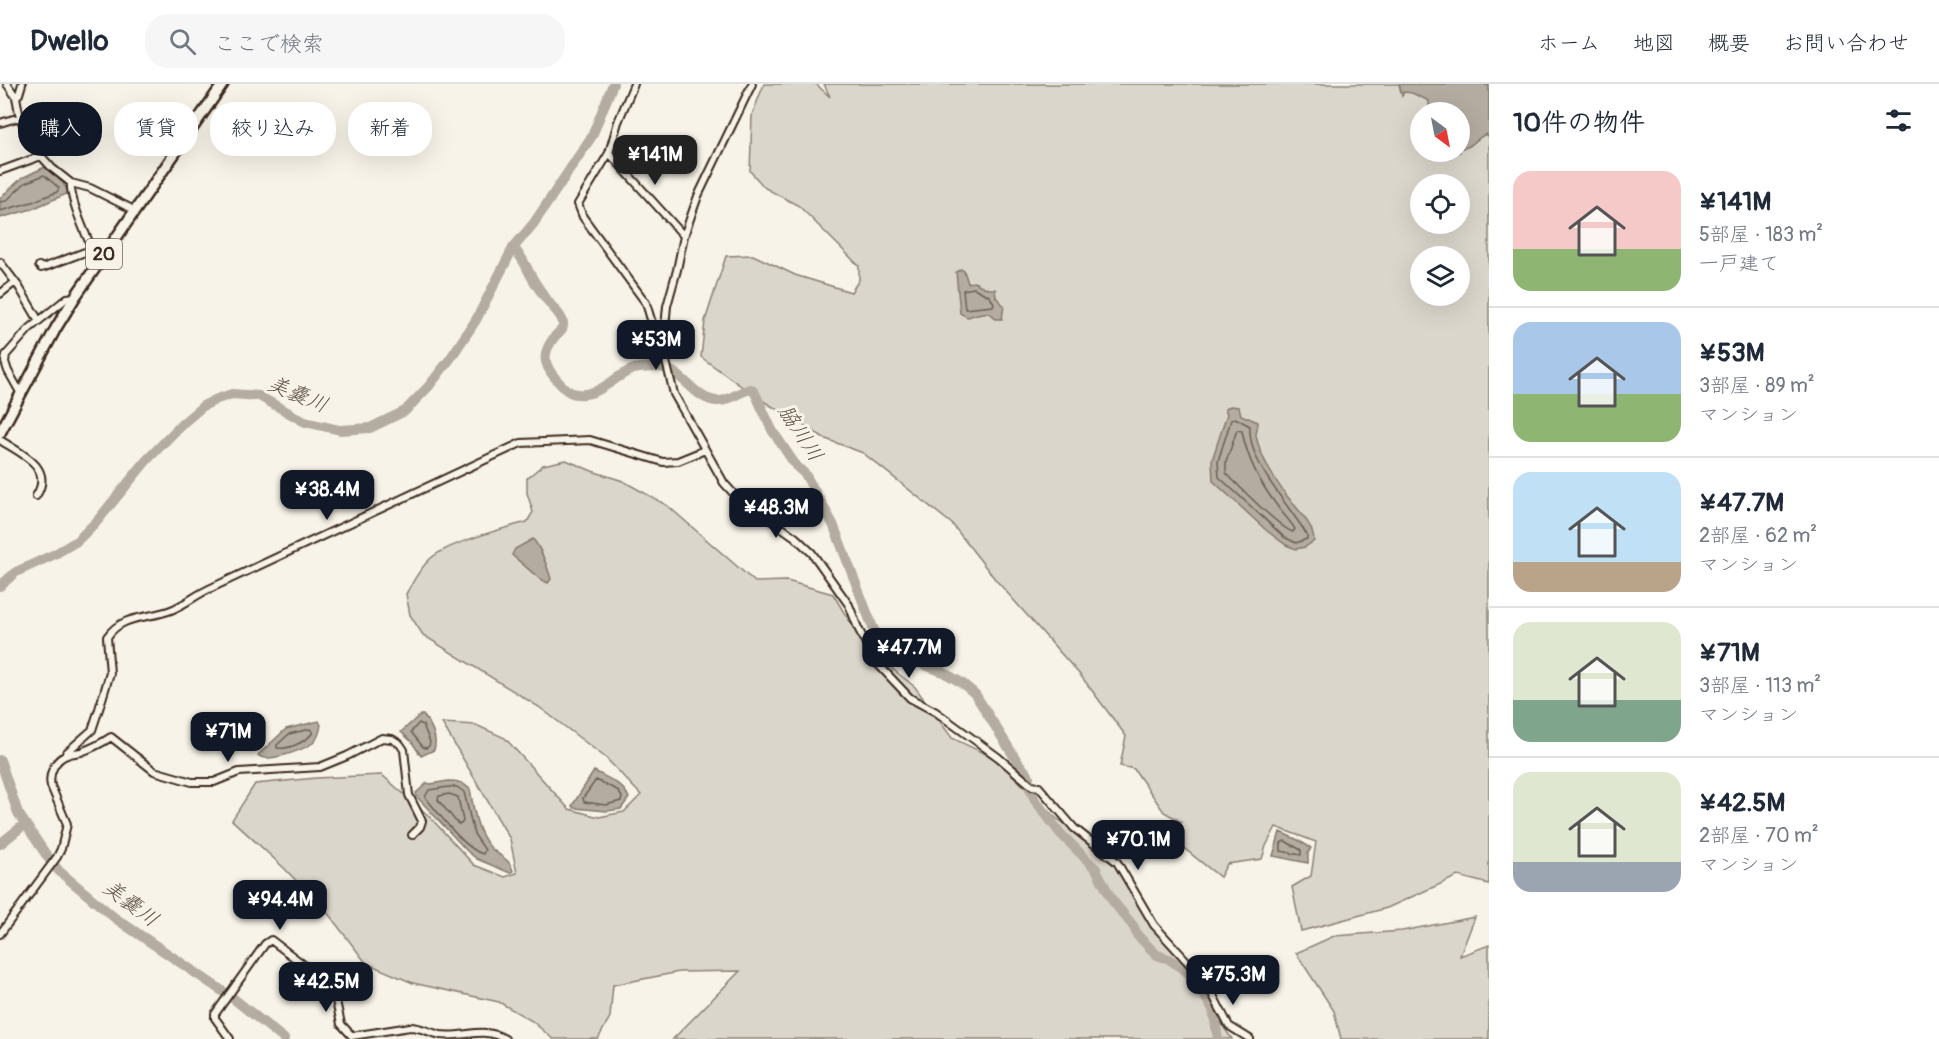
<!DOCTYPE html>
<html lang="ja">
<meta charset="utf-8">
<style>
:root{--surface:#fff;--page:#f6f6f7;--text:#1f2937;--muted:#747a83;--line:#e0e1e3;--accent:#111827}
body{margin:0;font-family:Pangolin,"Klee One",sans-serif;background:var(--page);color:var(--text);height:100vh;display:flex;flex-direction:column;font-size:22px;white-space:nowrap}
*{box-sizing:border-box;margin:0}
p{font-size:20px;color:var(--muted)}
.icon{flex:none;width:33px;height:33px;fill:none;stroke:currentColor;stroke-width:2;stroke-linecap:round;stroke-linejoin:round}
.map{position:relative;flex:1;overflow:hidden}
.sheet{display:flex;flex-direction:column;background:var(--surface);width:450px}
.sheet>*{flex:none}
.hud{position:absolute;left:18px;top:18px;width:570px;height:54px;display:flex;gap:12px}
.needle{width:39px;rotate:148deg}
.fabs{position:absolute;left:1410px;top:18px;display:grid;gap:12px}
.fabs a{display:grid;place-items:center;width:60px;height:60px;border-radius:50%;background:var(--surface);box-shadow:0 6px 24px #0002;font-size:30px}
.price{position:absolute;translate:-50% -51px;padding:0 14px;border-radius:12px;background:var(--accent);color:#fff;font-size:20px;line-height:39px;filter:drop-shadow(0 2px 3px #0008)}
.price::after{content:'';position:absolute;left:50%;top:36px;width:18px;height:14px;margin-left:-9px;background:inherit;clip-path:polygon(0 0,100% 0,50% 100%)}
.price.selected{background:#222;color:#fff}
ul{padding:0;list-style:none}
li{display:flex;align-items:center;gap:18px;height:150px;padding:0 24px}
li+li{border-top:2px solid var(--line)}
li span{display:grid;place-items:center;flex:none;width:168px;height:120px;border-radius:18px;color:#555}
li>.icon{margin-inline-start:auto}
span .icon{width:72px;height:72px;fill:#fffc;stroke-width:1}
li b{font-size:26px}
h2{display:flex;justify-content:space-between;align-items:center;height:72px;padding:0 24px;font-size:26px}
.pill{padding:0 21px;border-radius:24px;background:var(--surface);box-shadow:0 6px 24px #0002;font-size:21px;line-height:54px}
.pill.selected{background:var(--accent);color:#fff}
header{display:flex;align-items:center;gap:36px;box-sizing:border-box;height:84px;padding:0 30px;background:var(--surface);border-bottom:2px solid var(--line)}
header strong{font-size:28px}
nav{display:flex;gap:33px;margin-inline-start:auto;font-size:21px}
.search{width:420px;height:54px;background:var(--page);display:flex;align-items:center;gap:15px;box-sizing:border-box;padding:0 21px;border-radius:24px;color:var(--muted);font-size:22px}
main{display:flex;flex:1;min-height:0}
.map>svg:first-child{display:block}
</style>
<header>
<strong>Dwello</strong>
<div class="search"><svg class="icon" aria-label="search" viewBox="0 0 24 24"><circle cx="10" cy="10" r="6"/><path d="M15 15l6 6"/></svg>ここで検索</div>
<nav><a>ホーム</a><a>地図</a><a>概要</a><a>お問い合わせ</a></nav>
</header>
<main>
<div class="map">
<svg width="1489" height="955" viewBox="0 0 1489 955">
<rect width="100%" height="100%" fill="#f7f3e8"/>
<filter id="ink" filterUnits="userSpaceOnUse"><feTurbulence type="fractalNoise" baseFrequency=".0167" numOctaves="2"/><feDisplacementMap in="SourceGraphic" scale="12" xChannelSelector="R" yChannelSelector="G"/><feConvolveMatrix kernelMatrix="1 2 1 2 8 2 1 2 1" color-interpolation-filters="sRGB"/></filter>
<g filter="url(#ink)">
<path fill="#dbd6cb" stroke="#8b8074" stroke-width="1.5" fill-rule="evenodd" d="M764,0H816L830,13L824,0H1489V800L1458,792L1387,824L1301,847L1292,803L1311,792L1316,758L1276,743L1266,762L1262,775L1227,780L1220,793L1175,757L1172,743L1182,738L1164,728L1134,685L1120,682L1126,652L1081,592L995,495L952,440L863,369L826,355L755,312L701,273L705,237L726,172L753,171L795,191L851,208L859,196V182L799,122L765,104L750,87L752,31ZM1420,28H1460V68H1420ZM1420,100H1460V140H1420ZM1420,172H1460V212H1420Z
M566,376L592,387L623,397L668,422L755,498L787,497L833,510L864,562L915,603L952,654L996,675L1056,734L1097,762L1139,809L1212,927L1232,955H673L740,887L679,888L613,901L610,933L598,955H553L532,937L499,918L413,899L366,879L330,832L284,784L232,736L255,700L316,694L382,691L429,732L474,781L505,793L517,789L510,755L442,639L476,641L505,654L569,725L599,733L624,728L641,711L606,674L539,623L423,551L410,531L406,510C413,498 419,485 430,475C445,460 504,444 527,438L533,428L527,409V394L543,381Z
M1475,833L1460,872L1489,861V955H1341L1334,927L1296,869L1334,852L1402,847Z"/>
<path fill="#b4aca0" stroke="#84786c" stroke-width="1.5" d="M1399,0H1484L1489,2V53L1486,50C1477,53 1471,65 1462,64L1460,61V28H1429V17L1412,9L1404,8L1402,12Z
M45,83L63,99L69,109L32,125L0,134V114L22,94Z
M961,185L964,187L968,199L974,198L988,205H995L996,213L1004,222L1002,235H996C989,224 978,230 967,233L960,229L956,188Z
M1230,322L1239,323L1241,331L1258,338C1258,343 1256,347 1256,351C1260,374 1277,400 1291,417C1300,428 1314,442 1314,457L1305,463L1296,465L1286,461L1267,447L1213,397L1212,376L1227,330L1225,325Z
M533,455C542,466 547,482 551,495L548,499L540,495L512,471L515,465Z
M420,631H423C431,640 438,654 434,666L421,672L412,658L401,648Z
M319,637L321,641C320,647 318,655 313,659C303,666 266,680 258,671L286,645Z
M594,687C607,694 623,699 629,714L621,725L607,727L574,724L572,722Z
M448,697C457,697 463,698 470,705C474,725 476,747 490,763C498,772 510,774 513,787L510,789L477,775L467,767L417,713L416,709L427,699L431,700Z
M1280,748L1298,756L1311,764L1308,769V779L1273,772Z"/>
<g fill="none" stroke-linecap="round" stroke-linejoin="round">
<path stroke="#6b5e52" stroke-width="1.5" d="M0,118L6,117L25,99L44,91L59,104L57,108L32,118L0,127
M974,204L989,212L994,219L993,222L965,225L963,206Z
M1235,334L1250,342C1247,379 1289,420 1307,451V455L1296,459L1284,453L1219,393L1218,377L1231,336Z
M1237,346L1242,347C1247,374 1261,401 1278,423C1283,430 1290,437 1295,445L1293,448C1280,445 1238,401 1226,389V378Z
M419,639L423,641L430,658L429,662L426,664L423,663L411,648Z
M310,645L313,648C307,658 287,666 277,664V661L289,650Z
M596,696L617,706L622,713L621,717L606,721L584,718L583,714Z
M448,703H457L464,708L474,750L485,766L483,770C464,765 438,728 425,713L429,706Z
M449,710L458,713L463,737L461,740H458L438,716L439,712Z
M1285,757L1301,766V771L1281,767V759Z"/>
<path stroke="#b4aca0" stroke-width="10" d="M513,164C522,172 525,180 530,190C536,201 543,211 551,221C555,226 563,233 563,240C564,245 559,248 556,251C542,268 542,279 556,295C562,302 568,310 578,310C600,312 612,294 631,286C639,283 650,283 658,283C682,284 694,316 717,317C728,318 739,307 751,305L755,309L772,346L796,382L805,390L833,440L873,544L883,561L898,570L943,588L962,599L975,610L1017,677L1029,692L1028,700L1035,716L1060,749L1096,785L1112,816L1134,843L1137,851L1157,871L1169,875L1190,890L1213,925L1218,955
M0,502L16,488L55,470L77,457L98,436L146,377L183,339L203,322L217,315L232,310L259,312L305,338L340,346L370,344L405,327L429,302L450,275L476,236L513,164L534,139L592,52L613,0
M0,676L18,729L49,775L59,787L115,834L234,915L284,955
M0,760L25,740"/>
<g stroke="#3b2a1e" stroke-width="10">
<path id="minor" d="M7,0L16,13L20,34L31,57L41,72L52,84L71,99L90,104L134,126
M634,0L618,38L609,69L578,120L583,133L646,219L655,249L663,265L674,310L724,399L733,409L795,453L812,469L849,521L858,544L875,577L910,614L936,628L998,673L1032,702L1039,703L1074,744L1117,778L1154,841L1206,898L1229,942L1250,955
M16,13L19,10L22,0
M0,39L20,33
M609,69L684,152
M0,87L41,72
M71,99C69,114 90,164 100,177
M0,178L19,203L39,237
M39,182L41,184L45,183L93,165
M0,210L14,199
M663,264L667,222L677,186L684,152L698,112L752,0
M21,310L8,287L5,278L6,271L29,245L67,214L75,213
M0,356C20,369 55,383 36,412
M66,671V669L92,646L99,625L110,589L107,553C122,530 149,535 171,526C184,521 196,511 209,505L521,359L590,356L663,378L678,377L705,366
M0,850L57,773L61,765L67,740L51,702C48,690 55,675 67,671C71,669 76,669 81,668C92,664 102,659 111,653L154,687L192,698H214L239,688L320,683L347,672L382,654L392,655L400,660L404,666L409,711L422,737L420,743L412,751
M230,955L215,934V930L265,860L271,856L333,903L341,940L352,952L410,943C421,943 430,949 441,951C464,954 484,942 505,955"/>
</g>
<g stroke="#3b2a1e" stroke-width="14">
<path id="primary" d="M0,349L56,244L75,213L223,0"/>
</g>
<use href="#minor" stroke="#f7f3e8" stroke-width="6"/>
<use href="#primary" stroke="#f7f3e8" stroke-width="9"/>
</g>
</g>
<g text-anchor="middle" stroke-width="6" stroke-linejoin="round" paint-order="stroke">
<rect fill="#f7f3e8" stroke="#73665b" stroke-width="1.5" x="86" y="155" width="36" height="30" rx="4.5"/>
<g font-size="18" font-weight="bold" fill="#3b2a1e">
<text x="104" y="176">20</text>
</g>
<g font-size="21" font-style="italic" fill="#5f5145" stroke="#f7f3e8">
<text transform="translate(298 310) rotate(23)" y="7">美嚢川</text>
<text transform="translate(801 349) rotate(57)" y="7">脇川川</text>
<text transform="translate(131 819) rotate(37)" y="7">美嚢川</text>
</g>
</g>
</svg>
<div class="fabs">
<a><svg class="needle" viewBox="-14 -14 28 28"><path d="M0-13l5 13h-10z" fill="#e53935"/><path d="M0 13l5-13h-10z" fill="#747a83"/></svg></a>
<a><svg class="icon" aria-label="locate" viewBox="0 0 24 24"><circle cx="12" cy="12" r="6"/><path d="M12 2v4M12 18v4M2 12h4M18 12h4"/></svg></a>
<a><svg class="icon" aria-label="layers" viewBox="0 0 24 24"><path d="M12 4l9 5-9 5-9-5zM3 14l9 5 9-5"/></svg></a>
</div>
<b class="price selected" style="left:655px;top:102px">¥141M</b>
<b class="price" style="left:656px;top:287px">¥53M</b>
<b class="price" style="left:327px;top:437px">¥38.4M</b>
<b class="price" style="left:776px;top:455px">¥48.3M</b>
<b class="price" style="left:909px;top:595px">¥47.7M</b>
<b class="price" style="left:228px;top:679px">¥71M</b>
<b class="price" style="left:1138px;top:787px">¥70.1M</b>
<b class="price" style="left:280px;top:847px">¥94.4M</b>
<b class="price" style="left:1233px;top:922px">¥75.3M</b>
<b class="price" style="left:326px;top:929px">¥42.5M</b>
<div class="hud">
<a class="pill selected">購入</a>
<a class="pill">賃貸</a>
<a class="pill">絞り込み</a>
<a class="pill">新着</a>
</div>
</div>
<section class="sheet">
<h2>10件の物件<svg class="icon" aria-label="filters" viewBox="0 0 24 24"><path d="M4 7h16M4 17h16"/><circle cx="9" cy="7" r="2"/><circle cx="15" cy="17" r="2"/></svg></h2>
<ul>
<li><span style="background:linear-gradient(#f6c9c9 65%,#8fb573 0)"><svg class="icon" aria-label="home" viewBox="0 0 24 24"><path d="M3 11l9-7 9 7M6 9v11h12V9"/></svg></span><div><b>¥141M</b><p>5部屋 · 183 m²</p><p>一戸建て</p></div></li>
<li><span style="background:linear-gradient(#a9c7e8 60%,#8fb573 0)"><svg class="icon" aria-label="home" viewBox="0 0 24 24"><path d="M3 11l9-7 9 7M6 9v11h12V9"/></svg></span><div><b>¥53M</b><p>3部屋 · 89 m²</p><p>マンション</p></div></li>
<li><span style="background:linear-gradient(#bfe0f5 75%,#b9a48a 0)"><svg class="icon" aria-label="home" viewBox="0 0 24 24"><path d="M3 11l9-7 9 7M6 9v11h12V9"/></svg></span><div><b>¥47.7M</b><p>2部屋 · 62 m²</p><p>マンション</p></div></li>
<li><span style="background:linear-gradient(#dfe7d0 65%,#7fa58c 0)"><svg class="icon" aria-label="home" viewBox="0 0 24 24"><path d="M3 11l9-7 9 7M6 9v11h12V9"/></svg></span><div><b>¥71M</b><p>3部屋 · 113 m²</p><p>マンション</p></div></li>
<li><span style="background:linear-gradient(#dfe7d0 75%,#9aa5b1 0)"><svg class="icon" aria-label="home" viewBox="0 0 24 24"><path d="M3 11l9-7 9 7M6 9v11h12V9"/></svg></span><div><b>¥42.5M</b><p>2部屋 · 70 m²</p><p>マンション</p></div></li>
</ul>
</section>
</main>
